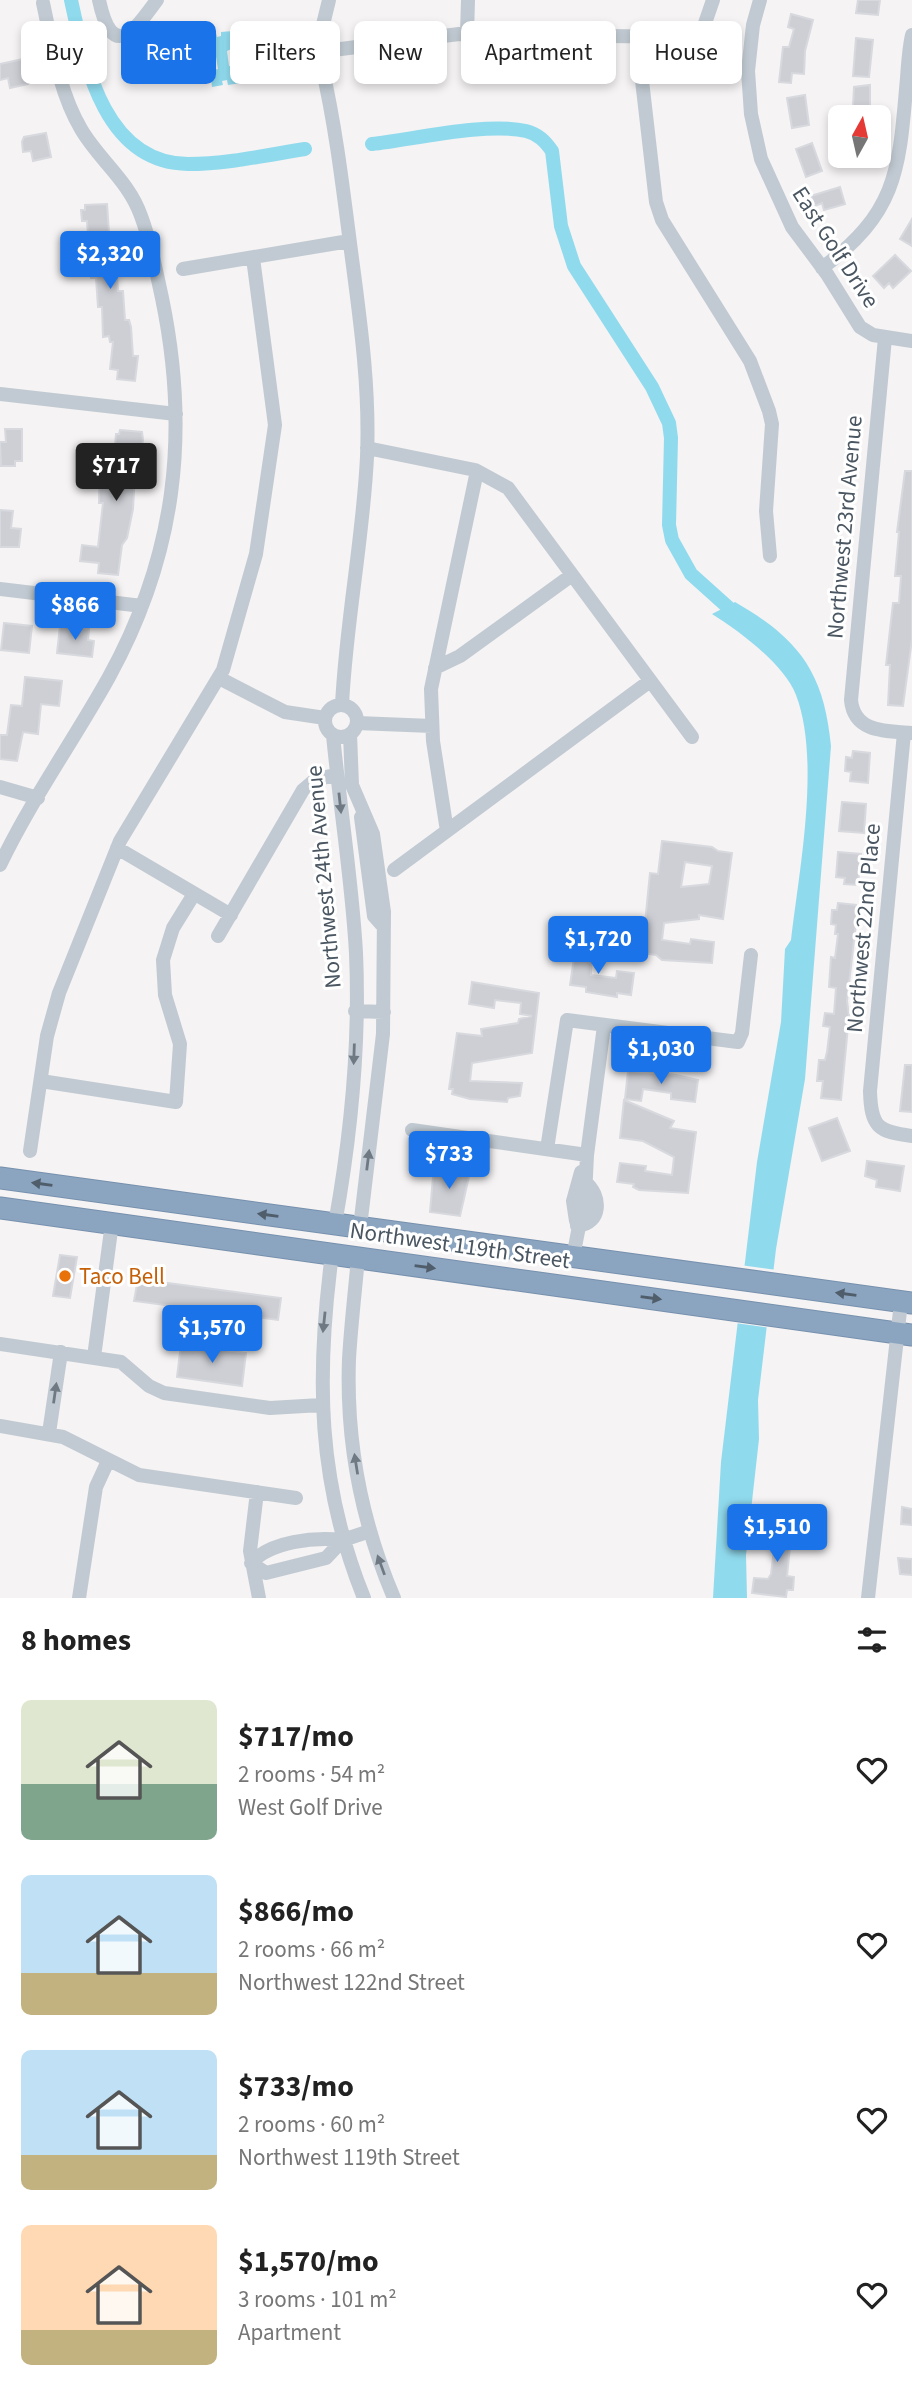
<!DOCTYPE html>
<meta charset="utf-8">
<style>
:root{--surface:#fff;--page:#f6f6f6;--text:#222;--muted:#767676;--accent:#1a73e8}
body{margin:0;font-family:"Source Sans 3",sans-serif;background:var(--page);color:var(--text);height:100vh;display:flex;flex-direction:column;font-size:26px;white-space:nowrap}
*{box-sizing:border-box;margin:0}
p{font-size:23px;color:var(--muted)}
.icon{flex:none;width:38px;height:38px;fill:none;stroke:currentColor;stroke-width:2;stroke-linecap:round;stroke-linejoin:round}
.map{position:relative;height:1598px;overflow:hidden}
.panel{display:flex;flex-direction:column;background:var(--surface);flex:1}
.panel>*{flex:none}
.banner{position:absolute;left:21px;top:21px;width:872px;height:63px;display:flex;gap:14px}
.needle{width:46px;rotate:8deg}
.tools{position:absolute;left:828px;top:105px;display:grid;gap:14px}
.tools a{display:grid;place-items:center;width:63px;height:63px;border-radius:10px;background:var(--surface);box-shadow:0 4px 10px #0003;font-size:35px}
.price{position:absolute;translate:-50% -60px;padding:0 16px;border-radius:7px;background:var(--accent);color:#fff;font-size:23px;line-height:46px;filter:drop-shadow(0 2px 4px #0008)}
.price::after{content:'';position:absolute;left:50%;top:42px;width:21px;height:16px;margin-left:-10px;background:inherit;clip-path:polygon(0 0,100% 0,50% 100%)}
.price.active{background:#222;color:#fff}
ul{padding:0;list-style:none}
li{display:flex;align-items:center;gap:21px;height:175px;padding:0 21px}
li span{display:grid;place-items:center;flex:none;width:196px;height:140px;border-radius:10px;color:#555}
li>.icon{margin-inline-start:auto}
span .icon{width:84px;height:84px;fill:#fffc;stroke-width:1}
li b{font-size:30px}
h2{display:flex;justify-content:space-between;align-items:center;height:84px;padding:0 21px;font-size:30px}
.pill{padding:0 24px;border-radius:10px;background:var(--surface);box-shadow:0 4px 10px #0003;font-size:24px;line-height:63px}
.pill.active{background:var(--accent);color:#fff}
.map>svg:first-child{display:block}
</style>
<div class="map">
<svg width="912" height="1598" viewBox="0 0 912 1598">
<rect width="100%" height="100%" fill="#f5f3f3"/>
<path fill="#90daee" d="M233,31L236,47L227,51L229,66L239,67L241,83L228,85L227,80L222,81L223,85L212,87L210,71L218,69L215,50H207L205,34L216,33L217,37L221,36V32Z
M735,602C799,639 824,672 831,746L805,1079L776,1249L758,1400L759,1439L746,1555L747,1598H713L721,1462L757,1162L781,1022L785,949L791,940C799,871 821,760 796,695C784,664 739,631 712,614Z"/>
<path fill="#f5f3f3" d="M740,1265L777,1270L771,1328L735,1323Z"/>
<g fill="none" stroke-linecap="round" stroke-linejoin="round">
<path stroke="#90daee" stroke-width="14" d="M71,0C85,64 104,163 188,164C227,164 267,155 305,149
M372,144C415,139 487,122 526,131C538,134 545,141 552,151L561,226L574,266L652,387L669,423L671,438L669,525L672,540L691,574L740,618"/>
</g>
<path fill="#cdcfd5" stroke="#d7d9de" stroke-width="2" fill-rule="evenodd" d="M858,0H880L878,15L856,13Z
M791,14L813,20L805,51L804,74L792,73L791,83L779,82L783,47H789L794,29L788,27Z
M274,31L283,64L280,72L246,76L240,36Z
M856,38L873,40L869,77L853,76Z
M23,59L28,84L10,88L8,78L0,80V64Z
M870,85V107L853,106L854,87Z
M805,95L809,125L792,128L787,98Z
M46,133L51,157L33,161L31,151L23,152L22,142L24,137Z
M812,143L822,171L806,177L796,149Z
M840,187L845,204L824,210L822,203L815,206L811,196Z
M107,204L109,233H114L118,291H123L125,320H129L131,327L133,356H138L135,381L117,379L118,370L110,369L113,342H110L109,336L103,337L102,307H98L96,278H91L87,221H82L81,210H85V205Z
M912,219V246L900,239Z
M895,255L911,271L893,288L889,283L884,288L873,276Z
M5,429H22V461H15V466H1L0,442H6Z
M120,430L142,432L143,440L140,456H136L133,509L127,538L122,545L118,575L98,573L99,563L80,561L82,545L98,547L103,503H99L100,458L114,459L116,434H119Z
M905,471H912V639L903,706L888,705L890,665H886L893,603H899L901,576H895L899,532H897Z
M0,510L13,511L11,528L21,529L19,547H0Z
M4,623L32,626L29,653L1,650Z
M60,626L89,629L88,640L94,641L92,657L57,653Z
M25,677L62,681L59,706L41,704L38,734L23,732L17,761L0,759V735H7L11,705L22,706Z
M853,751L870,753L868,783L850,781L851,772L845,771L846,757L852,758Z
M842,802L866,804L864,833L839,831Z
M662,841L712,847L718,851L732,853L723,919L699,915V919L664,923L662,940L690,944L691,939L714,942L712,963L662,960L656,955L642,953L650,873L658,874ZM685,862L712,866L709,884L681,887Z
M838,852L861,854L858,885L844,884L845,878L836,877Z
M838,903L856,905L857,914L847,1001L849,1016L841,1100L821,1098L823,1081H817L819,1060H825L827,1052L830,1027L823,1026L825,1013L834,1014L836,988L829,987L831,957L835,958L838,934H835L836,925L831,924L832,910H837Z
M576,945L592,947L591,975L616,978L617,971L634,973L631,995L617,993V997L586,992V987L570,985Z
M472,982L539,993L532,1053L472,1063L470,1081L522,1083L520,1096L508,1098L507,1102L470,1099L452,1094L453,1089H449L457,1033L482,1036L481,1029L518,1023L519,1019L532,1016L520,1014L521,1003L495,1000L494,1008L469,1004Z
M905,1065H912V1112L900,1111Z
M628,1071L676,1075L698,1080L695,1102L671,1099V1093L643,1089L641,1101L625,1099Z
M624,1100L674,1121L670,1128L696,1132L688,1193L639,1190L633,1187L634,1184L617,1182L620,1163L646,1166L645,1171L672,1175L674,1157L643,1141L620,1138Z
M837,1118L850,1151L822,1161L809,1128Z
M867,1161L904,1166L900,1191L876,1187L877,1180L865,1176Z
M434,1166L470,1172L460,1216L430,1212Z
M60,1255L77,1257L70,1298L53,1296Z
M138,1279L281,1298L278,1320L134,1301Z
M181,1344L246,1353L242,1386L177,1377Z
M902,1507L912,1509V1525L901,1524Z
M764,1523L792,1527L787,1576L794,1577L793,1590H787L786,1597L752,1593L754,1578L768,1579L771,1574L775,1541L771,1540L772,1536L763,1534Z
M898,1558L912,1559V1575L900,1574Z"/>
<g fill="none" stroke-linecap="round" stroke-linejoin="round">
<g stroke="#7690ad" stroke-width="23">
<path id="highway" d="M0,1178L912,1303
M0,1208L912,1335"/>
</g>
<path stroke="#c1cad2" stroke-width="14" d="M99,0C112,61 133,33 157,0
M760,0L753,25L748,71L751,114L761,159L792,227L827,274L860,327L873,335L912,341
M467,34L468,0
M320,37L329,0
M637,37L656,202L662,220L750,361L769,411L772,424L766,511L770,556
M301 53a16 16 0 1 1 32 0a16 16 0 1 1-32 0Z
M333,50L459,34L688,37L703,29L713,0
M322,67C336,128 343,189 351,251C360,319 370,388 367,457C363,540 346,621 342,705
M822,268C895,214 899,173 906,89C908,71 908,52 912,35
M183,269L349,241
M885,338L851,700C854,733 887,731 912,733
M0,394L176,414
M367,448L475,470L508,488L692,737
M0,589L142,606
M435,668L460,656L572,575
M219,678L285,712L325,718
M325 721a16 16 0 1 1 32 0a16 16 0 1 1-32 0Z
M357,723L432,726
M904,733L870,1091C871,1127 878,1132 912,1136
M350,734L352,785L373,834L384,912L383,1034L360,1227
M333,735C340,808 352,880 356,953C360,1043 351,1135 335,1224
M0,787L38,798
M361,817L374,916L381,924
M447,831L433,741L431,689L477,471
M117,848L231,915
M0,865C31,800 74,740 109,677C176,555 190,433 162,298C156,271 151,242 141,216C129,181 99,160 81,129C59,92 52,44 43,3
M394,870L650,681
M218,936L303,790L316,779L337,775
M355,1011L384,1012
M41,1081L176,1102L180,1044L165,995L163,960L173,928L194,894
M412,1130L587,1155
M547,1149L567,1020L738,1042L742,1033L751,955
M30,1151L47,1036L59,993L120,841L223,670L256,554L275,425L253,258
M576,1221L573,1201L581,1172
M577,1226C602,1224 602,1195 585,1182
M332,1254C316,1376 317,1482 364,1598
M573,1257L585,1196L587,1155L604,1026
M358,1258C355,1291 351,1325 349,1359C346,1441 362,1523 394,1598
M0,1344L121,1362L149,1386L164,1393L270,1408L321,1405
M94,1357L112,1223
M0,1426L63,1437L139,1475L296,1498
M49,1433L61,1352
M257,1492L250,1551L259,1598
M343,1540C314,1537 271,1541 251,1563L266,1573L326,1558L343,1540L370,1531
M79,1598L96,1487L108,1461
M868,1598L901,1302"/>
<use href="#highway" stroke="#8ba5c1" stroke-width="21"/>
</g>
<defs><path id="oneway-solid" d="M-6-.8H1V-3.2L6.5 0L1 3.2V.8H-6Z" transform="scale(1.75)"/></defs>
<g fill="#6e7983">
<use href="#oneway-solid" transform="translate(340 803) rotate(84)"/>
<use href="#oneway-solid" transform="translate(354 1054) rotate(92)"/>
<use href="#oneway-solid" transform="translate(368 1160) rotate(-83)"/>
<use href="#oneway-solid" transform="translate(324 1322) rotate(96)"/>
<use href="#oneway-solid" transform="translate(55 1393) rotate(-82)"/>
<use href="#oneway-solid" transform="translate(356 1464) rotate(-99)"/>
<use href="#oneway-solid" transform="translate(381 1565) rotate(-110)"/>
</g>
<g fill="#505e6b">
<use href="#oneway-solid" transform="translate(42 1184) rotate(-172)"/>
<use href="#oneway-solid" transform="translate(268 1215) rotate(-172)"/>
<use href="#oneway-solid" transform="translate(425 1267) rotate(8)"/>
<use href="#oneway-solid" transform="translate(846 1294) rotate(-172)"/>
<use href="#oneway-solid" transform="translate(651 1298) rotate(8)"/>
</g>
<circle fill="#e8710a" stroke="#fff" stroke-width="2.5" cx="65" cy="1276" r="7"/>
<g text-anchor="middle" stroke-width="6" stroke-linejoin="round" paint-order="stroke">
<g font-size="23" fill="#4a5661" stroke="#fff">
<text transform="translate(836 247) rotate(57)" y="8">East Golf Drive</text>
<text transform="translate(844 527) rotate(-85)" y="8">Northwest 23rd Avenue</text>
<text transform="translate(323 877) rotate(-95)" y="8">Northwest 24th Avenue</text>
<text transform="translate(863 928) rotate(-85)" y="8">Northwest 22nd Place</text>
<text transform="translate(460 1245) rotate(8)" y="8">Northwest 119th Street</text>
</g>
<g font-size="23" fill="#c56008" stroke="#fff" text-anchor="start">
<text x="79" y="1284">Taco Bell</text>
</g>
</g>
</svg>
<div class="tools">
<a><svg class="needle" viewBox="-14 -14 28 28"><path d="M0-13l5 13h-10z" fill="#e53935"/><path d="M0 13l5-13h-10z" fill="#767676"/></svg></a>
</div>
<b class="price" style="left:110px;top:291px">$2,320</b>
<b class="price active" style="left:116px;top:503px">$717</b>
<b class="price" style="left:75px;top:642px">$866</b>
<b class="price" style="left:598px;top:976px">$1,720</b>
<b class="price" style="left:661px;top:1086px">$1,030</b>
<b class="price" style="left:449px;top:1191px">$733</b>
<b class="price" style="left:212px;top:1365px">$1,570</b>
<b class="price" style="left:777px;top:1564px">$1,510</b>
<div class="banner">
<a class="pill">Buy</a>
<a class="pill active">Rent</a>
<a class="pill">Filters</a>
<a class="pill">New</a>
<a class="pill">Apartment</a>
<a class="pill">House</a>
</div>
</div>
<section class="panel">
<h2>8 homes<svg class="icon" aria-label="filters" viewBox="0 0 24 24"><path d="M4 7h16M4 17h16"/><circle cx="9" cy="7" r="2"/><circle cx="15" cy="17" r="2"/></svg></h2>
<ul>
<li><span style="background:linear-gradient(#dfe7d0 60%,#7fa58c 0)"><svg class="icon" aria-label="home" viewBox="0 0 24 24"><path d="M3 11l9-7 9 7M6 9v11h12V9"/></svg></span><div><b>$717/mo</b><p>2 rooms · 54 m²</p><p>West Golf Drive</p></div><svg class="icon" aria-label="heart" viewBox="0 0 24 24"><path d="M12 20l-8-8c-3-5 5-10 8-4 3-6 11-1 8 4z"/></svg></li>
<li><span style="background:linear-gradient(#bfe0f5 70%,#c2b280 0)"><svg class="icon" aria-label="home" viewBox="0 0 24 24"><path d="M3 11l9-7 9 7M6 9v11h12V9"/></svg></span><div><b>$866/mo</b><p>2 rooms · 66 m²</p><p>Northwest 122nd Street</p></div><svg class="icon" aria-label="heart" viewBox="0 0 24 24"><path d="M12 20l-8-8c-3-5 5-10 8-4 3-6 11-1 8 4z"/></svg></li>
<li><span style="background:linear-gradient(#bfe0f5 75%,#c2b280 0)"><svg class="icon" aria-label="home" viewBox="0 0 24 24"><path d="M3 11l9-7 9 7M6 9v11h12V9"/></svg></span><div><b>$733/mo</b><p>2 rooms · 60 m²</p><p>Northwest 119th Street</p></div><svg class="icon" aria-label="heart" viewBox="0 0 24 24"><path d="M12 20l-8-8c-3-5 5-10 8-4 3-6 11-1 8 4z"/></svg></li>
<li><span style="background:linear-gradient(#ffd9b3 75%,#c2b280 0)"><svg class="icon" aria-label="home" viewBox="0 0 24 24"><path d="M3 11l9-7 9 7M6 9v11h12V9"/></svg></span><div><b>$1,570/mo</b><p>3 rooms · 101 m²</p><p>Apartment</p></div><svg class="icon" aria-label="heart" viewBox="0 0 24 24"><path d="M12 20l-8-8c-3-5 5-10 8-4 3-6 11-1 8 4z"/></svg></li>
</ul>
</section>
